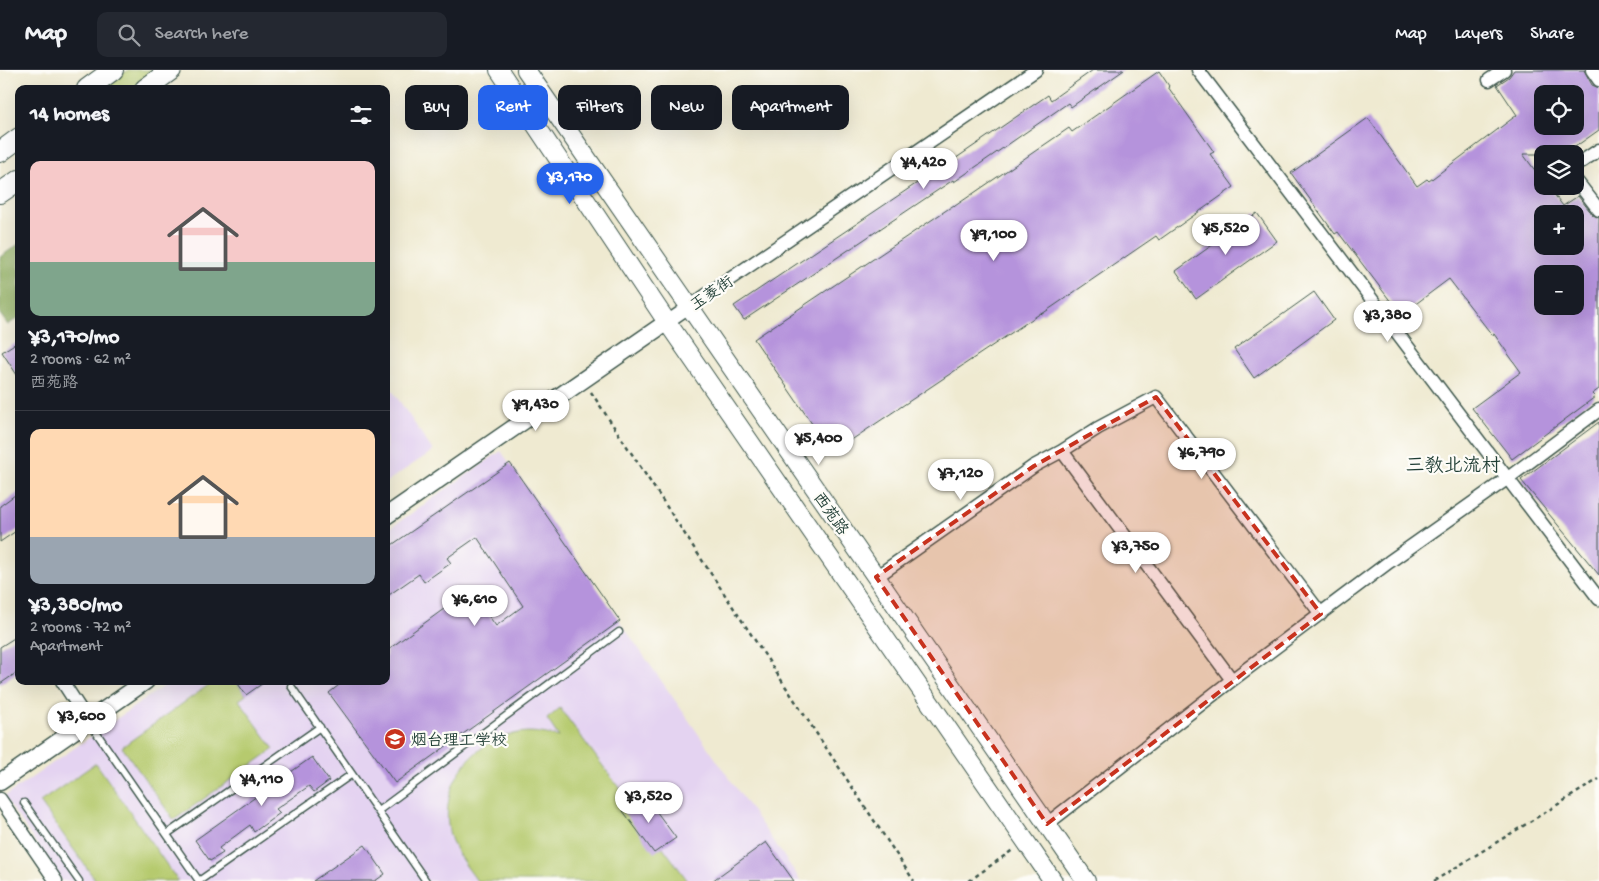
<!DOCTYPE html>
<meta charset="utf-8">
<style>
:root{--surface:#171b24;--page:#242831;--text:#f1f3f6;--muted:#9ea1a6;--line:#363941;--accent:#2563eb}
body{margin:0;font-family:"Gochi Hand","LXGW WenKai TC",sans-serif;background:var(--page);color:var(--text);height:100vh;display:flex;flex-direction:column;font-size:19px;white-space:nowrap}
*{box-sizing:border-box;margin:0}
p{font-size:16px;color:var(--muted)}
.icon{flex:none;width:28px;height:28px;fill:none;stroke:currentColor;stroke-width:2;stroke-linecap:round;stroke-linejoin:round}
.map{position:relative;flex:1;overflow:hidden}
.panel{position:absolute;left:15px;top:15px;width:375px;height:600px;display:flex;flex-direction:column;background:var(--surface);border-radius:10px;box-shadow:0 5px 20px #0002}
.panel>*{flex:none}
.hud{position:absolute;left:405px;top:15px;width:475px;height:45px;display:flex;gap:10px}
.tools{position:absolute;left:1534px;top:15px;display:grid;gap:10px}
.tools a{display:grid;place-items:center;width:50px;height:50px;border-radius:10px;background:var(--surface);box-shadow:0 5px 20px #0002;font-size:25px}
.price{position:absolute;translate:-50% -42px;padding:0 11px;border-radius:18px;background:#fff;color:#222;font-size:16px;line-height:32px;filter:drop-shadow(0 1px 2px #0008)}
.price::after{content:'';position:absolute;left:50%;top:30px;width:15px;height:11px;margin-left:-8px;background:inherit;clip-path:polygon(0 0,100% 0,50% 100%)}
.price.active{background:var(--accent);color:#fff}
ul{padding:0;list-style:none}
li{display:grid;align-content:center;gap:10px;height:265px;padding:0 15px}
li+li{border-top:1px solid var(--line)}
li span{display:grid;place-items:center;height:155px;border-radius:10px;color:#555}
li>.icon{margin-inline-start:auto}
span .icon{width:90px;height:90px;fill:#fffc;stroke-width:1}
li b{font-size:21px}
h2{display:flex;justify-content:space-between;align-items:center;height:60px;padding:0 15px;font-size:21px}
.tag{padding:0 18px;border-radius:10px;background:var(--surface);box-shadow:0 5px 20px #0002;font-size:18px;line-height:45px}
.tag.active{background:var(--accent);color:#fff}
header{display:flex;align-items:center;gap:30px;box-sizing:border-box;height:70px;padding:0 25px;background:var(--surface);border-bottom:1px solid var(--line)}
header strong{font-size:24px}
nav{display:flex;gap:28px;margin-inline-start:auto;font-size:18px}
.search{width:350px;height:45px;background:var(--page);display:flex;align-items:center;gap:12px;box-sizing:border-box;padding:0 18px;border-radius:10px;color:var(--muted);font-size:19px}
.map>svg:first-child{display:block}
</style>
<header>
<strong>Map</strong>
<div class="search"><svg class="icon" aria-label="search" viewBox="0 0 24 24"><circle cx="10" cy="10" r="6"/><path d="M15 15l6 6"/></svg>Search here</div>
<nav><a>Map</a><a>Layers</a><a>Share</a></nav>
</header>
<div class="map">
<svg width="1599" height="811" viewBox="0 0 1599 811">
<rect width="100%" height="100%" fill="#fdfcf7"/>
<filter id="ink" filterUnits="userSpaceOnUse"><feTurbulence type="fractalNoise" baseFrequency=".02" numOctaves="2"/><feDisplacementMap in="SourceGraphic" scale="10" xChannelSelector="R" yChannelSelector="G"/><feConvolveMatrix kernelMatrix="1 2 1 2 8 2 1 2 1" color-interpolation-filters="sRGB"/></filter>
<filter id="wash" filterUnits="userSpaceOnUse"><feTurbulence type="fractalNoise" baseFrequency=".0096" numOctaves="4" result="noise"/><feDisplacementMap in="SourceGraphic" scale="20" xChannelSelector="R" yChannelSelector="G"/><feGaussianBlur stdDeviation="1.12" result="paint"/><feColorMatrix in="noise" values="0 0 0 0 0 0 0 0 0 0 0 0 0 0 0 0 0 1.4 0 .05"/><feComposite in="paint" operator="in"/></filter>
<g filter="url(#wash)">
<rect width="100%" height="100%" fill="#efead1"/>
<path fill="#e4d3f1" d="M386,311L433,381L386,412Z
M501,381L801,811H62L4,727L171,611H386V461Z"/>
<path fill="#b6ca6e" stroke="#6a8451" d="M128,0H157L131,19H102Z
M214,611H236L246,625L239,630L274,679L174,750L122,677Z
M560,638L688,811H477C466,795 453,781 449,761C440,717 469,673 514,664C529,660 544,663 559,667L547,649Z
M96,693L178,811H96L40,732Z"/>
<path fill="#90ae61" stroke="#58764a" d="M19,174V247L8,255L0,244V187Z"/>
<g id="blocks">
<path fill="#b593dc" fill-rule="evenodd" d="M1093,0H1124L1071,37L1068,33L954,112L953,110L744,250L734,236L932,103L933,104L1048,25L1051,30Z
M1514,0H1584L1592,15L1599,18V60L1565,84H1523L1542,110V116H1548L1563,136L1578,126L1593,145L1599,148V319L1592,324L1595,327L1512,389L1472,338L1521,302L1494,264L1492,265L1449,209L1401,245L1338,162L1335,164L1291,103L1368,48L1417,116L1427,109L1429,111L1517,45L1497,15L1509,7ZM1542,24H1575V56H1542ZM1542,144H1575V176H1542ZM1542,204H1575V236H1542Z
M1159,1L1169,16L1168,17L1214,82L1210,84L1234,117L1159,170L1156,166L1042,244L1041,243L832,383L754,269L954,135L955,136L1069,58L1072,62Z
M1257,143L1277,171L1196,229L1176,201Z
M1314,222L1334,250L1254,308L1234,279Z
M19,271V308L2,282Z
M1599,352V505L1521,410Z
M510,393L620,551L395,713L329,623L344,611H386V581L470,520L496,556L523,536L477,467L447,488L451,493L424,512L419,504L386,527V479Z
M19,422V459L0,472V436Z
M19,565V601L0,614V577Z
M236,611H266L246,625Z
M312,687L329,711L314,722L309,716L276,739L280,743L254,762L250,755L219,778L223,783L210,791L195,770Z
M645,726L676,768L654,783L623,741Z
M766,772L794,811H712Z
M365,775L385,804L375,811H313Z"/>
</g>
</g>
<g filter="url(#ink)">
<use href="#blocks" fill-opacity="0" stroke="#3e574c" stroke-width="1"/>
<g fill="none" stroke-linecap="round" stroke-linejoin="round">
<g stroke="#3e574c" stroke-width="9">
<path id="service" d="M291,616L426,811
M89,652L199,811
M24,733L79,811
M378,741L619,562
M167,764L320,657
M199,811L352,704"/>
</g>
<g stroke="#3e574c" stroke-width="15">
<path id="minor" d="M1198,0L1599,529
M1592,0L1599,10
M1489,10L1504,0
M1575,96L1599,80
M1575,109L1599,140
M667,252L1036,0
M1062,381L1232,610
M876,507L1034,396L1062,381L1098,358L1156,327L1321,544
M62,611L88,651
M0,729L56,811
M1047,754L1232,610L1389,492L1508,408L1599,340"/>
</g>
<g stroke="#3e574c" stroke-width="19">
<path id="tertiary" d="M386,446L667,252
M0,712L146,611"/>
</g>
<g stroke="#3e574c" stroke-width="20">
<path id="secondary" d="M499,0L667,252L1053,811
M526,0L1086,811"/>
</g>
<g stroke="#3e574c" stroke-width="22">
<path id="primary" d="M87,19L113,0
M145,19L171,0
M0,82L19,68
M0,123L19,110"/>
</g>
<path stroke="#3e574c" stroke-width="2.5" stroke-dasharray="4 4" stroke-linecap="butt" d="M591,322L914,811
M969,811L1014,779
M1434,811L1599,709"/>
<use href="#service" stroke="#fff" stroke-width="6"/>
<use href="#minor" stroke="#fff" stroke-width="12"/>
<use href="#tertiary" stroke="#fff" stroke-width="16"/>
<use href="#secondary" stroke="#fff" stroke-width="18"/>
<use href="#primary" stroke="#fff" stroke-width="20"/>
</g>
</g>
<path fill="#c8321e" fill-opacity="0.2" stroke="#c8321e" stroke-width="4" stroke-dasharray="10 6" stroke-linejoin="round" d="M1156,327L1321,544L1047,754L876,507L1034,396Z"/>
<defs>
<g id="school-disc" transform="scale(1.125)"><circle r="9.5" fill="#c8321e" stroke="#fdfcf7"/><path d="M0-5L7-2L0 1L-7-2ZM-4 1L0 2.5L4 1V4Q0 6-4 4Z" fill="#fff"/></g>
</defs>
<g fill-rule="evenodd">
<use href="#school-disc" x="395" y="669"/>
</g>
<g text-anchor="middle" stroke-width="4.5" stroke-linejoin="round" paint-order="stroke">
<g font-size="16" fill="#1f3d34" stroke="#fdfcf7">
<text transform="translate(711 222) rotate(-34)" y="6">玉菱街</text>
<text transform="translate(832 443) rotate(55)" y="6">西苑路</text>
</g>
<g font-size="16" fill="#1f3d34" stroke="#fdfcf7" text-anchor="start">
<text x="411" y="675">烟台理工学校</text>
</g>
<g font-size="19" fill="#1f3d34" stroke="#fdfcf7">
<text x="1453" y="401">三教北流村</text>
</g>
</g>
</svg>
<div class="tools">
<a><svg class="icon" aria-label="locate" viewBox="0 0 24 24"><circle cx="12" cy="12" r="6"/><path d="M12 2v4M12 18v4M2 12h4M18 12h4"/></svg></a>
<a><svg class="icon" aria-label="layers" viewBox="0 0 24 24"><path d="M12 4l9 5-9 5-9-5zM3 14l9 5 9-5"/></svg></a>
<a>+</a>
<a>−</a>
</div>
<b class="price" style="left:924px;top:120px">¥4,420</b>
<b class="price active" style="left:570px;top:135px">¥3,170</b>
<b class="price" style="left:1226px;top:186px">¥5,520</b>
<b class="price" style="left:994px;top:192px">¥9,100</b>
<b class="price" style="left:1388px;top:273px">¥3,380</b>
<b class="price" style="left:536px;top:362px">¥9,430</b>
<b class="price" style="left:819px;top:396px">¥5,400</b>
<b class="price" style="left:1202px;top:410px">¥6,790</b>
<b class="price" style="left:961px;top:431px">¥7,120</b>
<b class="price" style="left:1136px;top:504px">¥3,750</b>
<b class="price" style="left:475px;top:557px">¥6,610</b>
<b class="price" style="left:82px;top:674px">¥3,600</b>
<b class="price" style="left:262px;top:737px">¥4,110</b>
<b class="price" style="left:649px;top:754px">¥3,520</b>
<div class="hud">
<a class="tag">Buy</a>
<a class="tag active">Rent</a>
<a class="tag">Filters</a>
<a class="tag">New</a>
<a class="tag">Apartment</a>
</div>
<section class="panel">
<h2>14 homes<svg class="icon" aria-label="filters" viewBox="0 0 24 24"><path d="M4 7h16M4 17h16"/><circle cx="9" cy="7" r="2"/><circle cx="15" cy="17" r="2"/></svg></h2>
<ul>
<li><span style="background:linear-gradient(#f6c9c9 65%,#7fa58c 0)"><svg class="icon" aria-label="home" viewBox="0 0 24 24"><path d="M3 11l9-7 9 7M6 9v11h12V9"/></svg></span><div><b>¥3,170/mo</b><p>2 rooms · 62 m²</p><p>西苑路</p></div></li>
<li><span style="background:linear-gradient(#ffd9b3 70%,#9aa5b1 0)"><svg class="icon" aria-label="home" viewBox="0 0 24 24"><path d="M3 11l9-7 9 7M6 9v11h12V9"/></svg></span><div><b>¥3,380/mo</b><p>2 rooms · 72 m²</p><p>Apartment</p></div></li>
</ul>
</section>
</div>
